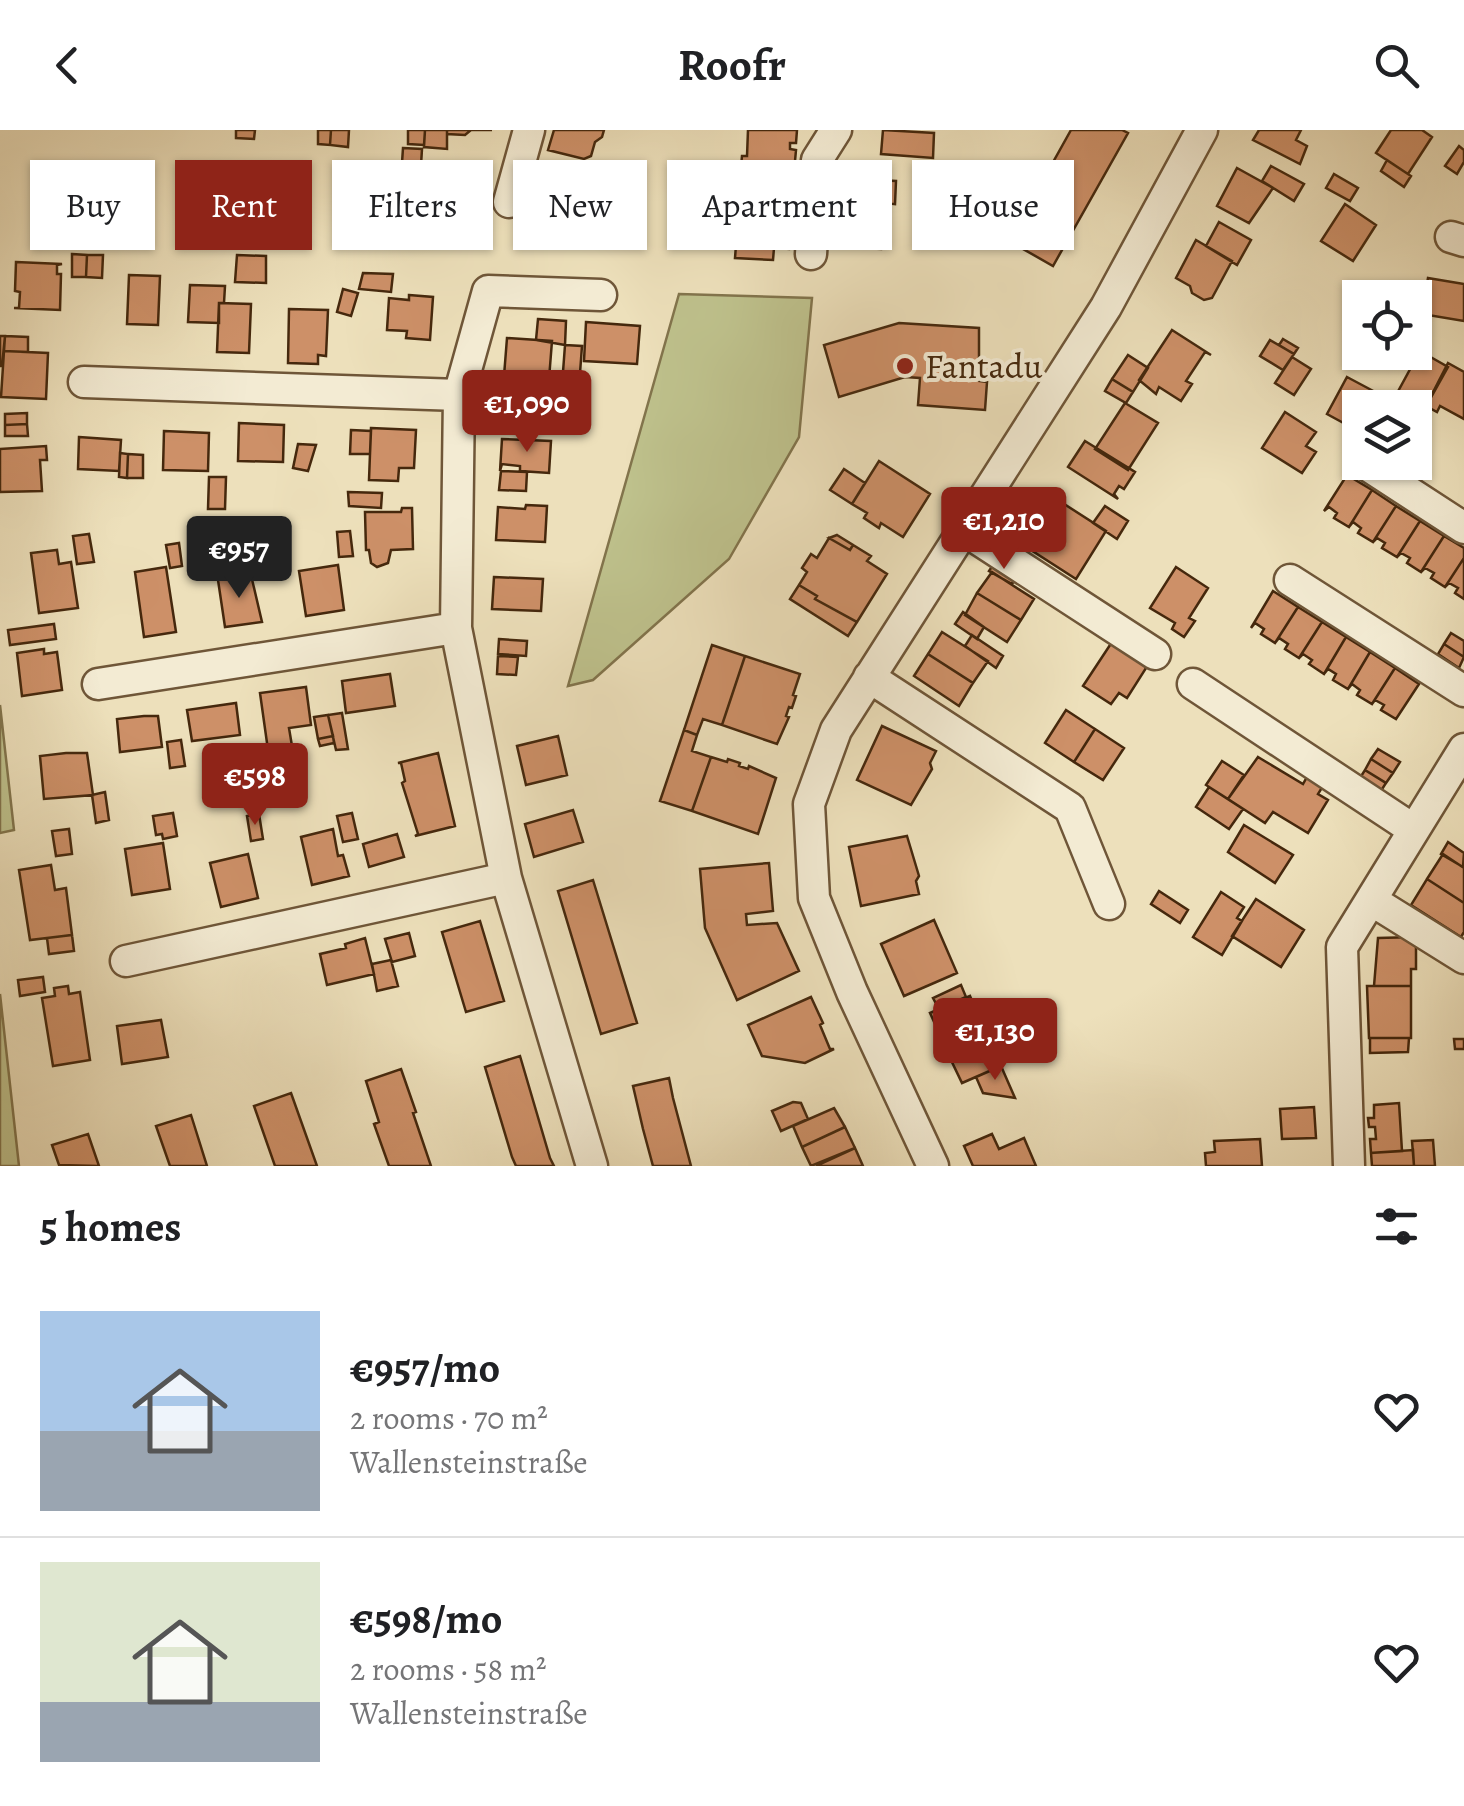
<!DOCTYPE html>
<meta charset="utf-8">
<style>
:root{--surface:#fff;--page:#f6f6f6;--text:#202124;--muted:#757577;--line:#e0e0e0;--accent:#8f2418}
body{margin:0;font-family:Alegreya,serif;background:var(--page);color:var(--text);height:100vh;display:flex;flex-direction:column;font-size:38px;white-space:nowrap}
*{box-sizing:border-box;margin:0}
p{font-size:32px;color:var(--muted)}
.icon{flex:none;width:55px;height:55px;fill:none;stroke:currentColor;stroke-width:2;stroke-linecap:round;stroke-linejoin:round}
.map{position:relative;height:1036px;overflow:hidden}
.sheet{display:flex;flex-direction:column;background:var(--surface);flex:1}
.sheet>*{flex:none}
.banner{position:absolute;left:30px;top:30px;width:1405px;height:90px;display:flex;gap:20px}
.tools{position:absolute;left:1342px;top:150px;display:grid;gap:20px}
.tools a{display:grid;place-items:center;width:90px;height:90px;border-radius:0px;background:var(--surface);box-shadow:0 2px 8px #0004;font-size:50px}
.price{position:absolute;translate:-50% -85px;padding:0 22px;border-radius:10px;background:var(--accent);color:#fff;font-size:32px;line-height:65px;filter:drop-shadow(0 2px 5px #0008)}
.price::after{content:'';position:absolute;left:50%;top:60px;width:30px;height:22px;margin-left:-15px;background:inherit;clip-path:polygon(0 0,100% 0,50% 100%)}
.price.selected{background:#222;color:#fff}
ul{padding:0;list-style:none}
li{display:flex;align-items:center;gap:30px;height:250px;padding:0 40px}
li+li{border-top:2px solid var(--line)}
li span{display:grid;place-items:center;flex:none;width:280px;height:200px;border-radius:0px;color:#555}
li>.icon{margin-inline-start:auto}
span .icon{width:120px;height:120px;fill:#fffc;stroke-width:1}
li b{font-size:42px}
h2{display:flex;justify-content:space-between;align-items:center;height:120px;padding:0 40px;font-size:42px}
.tag{padding:0 35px;border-radius:0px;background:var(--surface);box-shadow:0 2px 8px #0004;font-size:35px;line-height:90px}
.tag.selected{background:var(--accent);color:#fff}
header{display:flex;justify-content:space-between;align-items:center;height:130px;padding:0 40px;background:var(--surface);font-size:45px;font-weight:700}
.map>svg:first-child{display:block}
</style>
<header><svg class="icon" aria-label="back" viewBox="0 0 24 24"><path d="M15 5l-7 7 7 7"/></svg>Roofr<svg class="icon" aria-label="search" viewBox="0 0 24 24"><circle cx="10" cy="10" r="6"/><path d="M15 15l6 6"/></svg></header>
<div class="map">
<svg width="1464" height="1036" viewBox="0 0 1464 1036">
<rect width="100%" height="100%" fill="#ede0bb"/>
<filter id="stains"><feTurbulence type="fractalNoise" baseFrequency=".002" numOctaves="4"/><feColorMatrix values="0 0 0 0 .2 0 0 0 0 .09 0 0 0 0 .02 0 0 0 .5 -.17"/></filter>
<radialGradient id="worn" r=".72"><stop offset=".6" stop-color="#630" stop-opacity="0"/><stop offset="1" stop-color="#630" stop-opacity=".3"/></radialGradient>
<path fill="#bec18c" stroke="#82744c" stroke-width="2.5" d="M679,164L812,168L799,307L729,429L593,550L568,556Z
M0,575L14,700L0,703Z
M0,864L19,1036H0Z"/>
<path fill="#cd9068" stroke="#45280d" stroke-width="2.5" d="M236,0H255L254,9L236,8Z
M318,0H331L330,15L318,14Z
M331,0H349L348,17L330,15Z
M408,0H425L424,15L408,14Z
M425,0H447V19L424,17Z
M447,0H492H471L465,5L447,4Z
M554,0H604L602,7L595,12L591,26L584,29L548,20Z
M748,0H797L796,13H790V19L796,20L794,42L741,37L742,26H747Z
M883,0L934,3L933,28L881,24Z
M1071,0H1122L1128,3L1053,136L1009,111Z
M1259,0H1301L1296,10L1307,16L1300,34L1253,10Z
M1391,0H1422L1432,7L1408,44L1376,23Z
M1459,16L1464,20V32L1457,44L1445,36Z
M403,18L422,19L421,35L402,33Z
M1387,30L1411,46L1404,57L1381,41Z
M1271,36L1304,54L1294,71L1262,51Z
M1237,38L1273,58L1249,93L1217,76Z
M1334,44L1358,58L1350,71L1326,58Z
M543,49L581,59L570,103L528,93Z
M857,49L896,51L895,74L856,70Z
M724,63L793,68L789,119L720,114Z
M844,69L890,72L889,95L882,101L881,119L841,117L842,99H838Z
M1345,74L1376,95L1353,131L1321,111Z
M1219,92L1251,110L1237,135L1206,116Z
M1196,110L1232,131L1212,168L1204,170L1192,163L1190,156L1176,148Z
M736,115L774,118L773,130L735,128Z
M72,124L87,125L86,147H72Z
M87,125H103L102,148L86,147Z
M237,125L266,126V153L235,152Z
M16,132L62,134L57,135V144H61L60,180L14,178H19L20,162L15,161Z
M363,143L393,144L391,162L359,159Z
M129,145L160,146L158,195L127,194Z
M1428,148L1464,154V191L1422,184Z
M190,155L225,156L224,173H219V193L188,192Z
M343,159L358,163L351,186L337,182Z
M409,165L433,167L430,210L406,208L407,201L387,200L389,168L409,170Z
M219,173L251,174L249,223L217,222Z
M289,179L328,180L326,226L318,225V234L288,233Z
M538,189L566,191L565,215L536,210Z
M586,192L640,196L637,234L584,231Z
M899,193L979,198V251L987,252L985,280L918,275L920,248L905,247L839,267L824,215Z
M1172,200L1211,225L1205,222L1186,251L1192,254L1181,271L1159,257L1156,264L1139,250Z
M0,206H5L2,236H0Z
M5,206L28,207V222L4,221Z
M507,208L552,211L549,249L504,246Z
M1283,209L1298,218L1294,224L1279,215Z
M1270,210L1294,224L1283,240L1260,226Z
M565,215L582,216L580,243L563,242Z
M4,221L48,223L46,269L1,267Z
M1420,221L1448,237L1415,296V278H1389Z
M1128,225L1148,238L1133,262L1112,249Z
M1292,227L1311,239L1294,265L1275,253Z
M1448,233L1464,242V289L1440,276L1437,282L1426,276Z
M1347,247L1392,271L1389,278H1360V302L1327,284Z
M1112,249L1133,262L1126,273L1105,261Z
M1125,273L1158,293L1128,340L1095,319Z
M1285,282L1316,302L1306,316L1316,322L1302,343L1262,318Z
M27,283V294L5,295V284Z
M239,293L284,295L283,332L238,331Z
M27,294L28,306H5V295Z
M371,298L416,300L414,338H399L398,351L369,350Z
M351,300L371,301L370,324H350Z
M164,301L209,303L208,341L163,340Z
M79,307L121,310L119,341L78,339Z
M502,309L551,311L549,343L520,341V336L502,334L500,341Z
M1085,311L1135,342L1124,359L1119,356L1114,364L1118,369L1068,337Z
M298,314L316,315L308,341L293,338Z
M46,316L47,330H40L42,361L0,362V319Z
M120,323L128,324L127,348L119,347Z
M128,324L143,325V348H127Z
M879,331L930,364L903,407L881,393L879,398L864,388L867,383L852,374Z
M844,339L865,353L852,374L830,360Z
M501,341L527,342L526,361L499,360Z
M1347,345L1372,360L1349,397L1334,388L1337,383L1329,377L1324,381Z
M209,347H226L225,379H208Z
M1372,360L1396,376L1373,412L1358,403L1361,398L1353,392L1349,397Z
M1044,361L1106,401L1076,449L1031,420L1041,404L1024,393Z
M348,362L382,363L381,378L349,376Z
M526,375L547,376L545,412L496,410L498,377L525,379Z
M1105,376L1128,391L1117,409L1093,393Z
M1396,376L1420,391L1397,427L1382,418L1385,413L1377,408L1373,412Z
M402,378H412L413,419L391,420L388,433L377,437L371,433L369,420H366L365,382H401Z
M1420,391L1444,406L1421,442L1407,433L1410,428L1401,423L1397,427Z
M350,401L353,426L339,427L337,402Z
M89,404L94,432L77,434L73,406Z
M837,405L853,415L850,420L829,408Z
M1444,406L1464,418V428L1445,457L1431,448L1434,443L1425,438L1421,442Z
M829,408L850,420L853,415L871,426L867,431L887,444L857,492L815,469L817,466L799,455L807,442L802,438L811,424L817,428Z
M179,413L182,436L170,438L166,415Z
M267,419L271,444L258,446L254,421Z
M57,420L59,434L71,432L78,478L39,483L31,423Z
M1464,428V469L1455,463L1458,458L1449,453L1445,457Z
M997,429L1019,443L1012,454L989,441Z
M338,435L344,480L306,486L299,441Z
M166,437L176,502L144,507L135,442Z
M1176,437L1208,458L1189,488L1195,491L1184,507L1172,499L1175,493L1150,478Z
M992,442L1034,469L1021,490L977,463Z
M251,445L262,492L225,497L218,450Z
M494,447L543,449L541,481L492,479Z
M799,455L817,466L815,469L857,492L848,506L790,469Z
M1273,461L1298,477L1275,513L1261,504L1264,499L1255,493L1251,498Z
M977,463L1021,490L1007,512L965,485Z
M1298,477L1322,492L1299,528L1285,519L1288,514L1279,508L1275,513Z
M963,482L984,497L977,509L955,494Z
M1322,492L1346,507L1324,544L1309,534L1312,530L1303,524L1299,528Z
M54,494L56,509L10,515L8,500Z
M942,502L988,531L973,553L928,524Z
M1451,503L1464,511V527L1444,514Z
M972,505L1003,526L996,538L965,516Z
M1346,507L1370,522L1348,559L1333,550L1336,544L1328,539L1324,544Z
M499,509L527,511L526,526L498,524Z
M1112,512L1148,535L1127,568L1119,563L1111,574L1083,556Z
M1444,514L1464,527L1459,538L1438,524Z
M712,515L745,526L722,595L703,589L697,605L684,600Z
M44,519V524L57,522L62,560L22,566L17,523Z
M1370,522L1395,538L1372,574L1357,565L1360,560L1352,554L1348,559Z
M928,524L973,553L959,576L914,546Z
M498,526L518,527L516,545L497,544Z
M745,526L800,544L793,565L796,566L792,578L789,577L786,586L789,587L777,614L722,595Z
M1395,538L1419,554L1396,589L1381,580L1384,575L1375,570L1372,574Z
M390,544L395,576L346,583L342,551Z
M306,557L311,595L289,598L292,616L268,620L260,563Z
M236,573L240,605L192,611L187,580Z
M1066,580L1095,599L1074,632L1045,613Z
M342,583L348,619L336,620L328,585Z
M328,585L333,606L318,609L314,587Z
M144,586H158L162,617L120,622L117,589Z
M882,596L936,621L930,633L932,639L911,675L857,650Z
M1095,599L1124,618L1103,650L1074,632Z
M684,600L697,605L692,621L711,627L692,681L660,671Z
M333,606L334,613L320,616L318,609Z
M558,606L567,645L526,655L517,616Z
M181,610L185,636L170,638L167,612Z
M255,615L260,643L243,645L239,618Z
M1378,619L1400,632L1393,643L1371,629Z
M66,623H87L93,665L44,669L40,626Z
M438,623L455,696L415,706L418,704L402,653L405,651L401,633H398Z
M271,627L275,651L262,653L258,629Z
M711,627L727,632L728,629L740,633L739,636L748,639L749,636L776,648L758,704L692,681Z
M1258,627L1303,654L1307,647L1323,656L1318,664L1328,670L1308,703L1273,682L1265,693L1228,669Z
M1371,629L1393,643L1386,653L1365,640Z
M1222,631L1244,645L1228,669L1206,655Z
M1365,640L1386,653L1379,664L1358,651Z
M1209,657L1243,679L1229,699L1196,677Z
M105,662L109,690L96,693L92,665Z
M573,680L583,712L534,727L525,694Z
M173,683L177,706L163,709L162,704L156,705L153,686Z
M352,683L358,709L343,712L337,686Z
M259,684L263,709L251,711L247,686Z
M1244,695L1293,725L1275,753L1228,722Z
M69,699L72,724L56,726L52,701Z
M333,699L338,726L343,725L349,746L312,755L301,707Z
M397,704L404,727L369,737L363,714Z
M907,706L919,746L916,751L919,764L861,776L849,717Z
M1448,712L1464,723L1463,737L1441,724Z
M163,713L170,759L132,765L125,719Z
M248,724L258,768L221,777L210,733Z
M1443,724L1464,738V773L1427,749Z
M769,733L773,781L746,784L747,795L777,793L799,841L737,870L705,798L700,739Z
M51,735L55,760L66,758L72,805L30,810L19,740Z
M1427,749L1464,773V802L1461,807L1411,775Z
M593,750L637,893L601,904L558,761Z
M1159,761L1188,780L1180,793L1151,774Z
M1221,762L1244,777L1237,788L1242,791L1222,825L1193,807Z
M1256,769L1304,800L1281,837L1232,806Z
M934,790L957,843L904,866L881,814Z
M480,791L504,871L466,882L442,802Z
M409,803L415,826L392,832L385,809Z
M72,805L74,821L49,824L47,808Z
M1416,807V839H1411V856H1374L1378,808Z
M365,808L374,844L327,855L320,824L346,818L345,814Z
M391,830L398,856L377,861L372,834Z
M43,847L45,862L20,866L18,850Z
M961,855L966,867L939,879L933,868Z
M68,856L69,864L80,862L90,930L53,936L42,868L55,866L54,858Z
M1367,856H1411V908H1369Z
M970,866L980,889L941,907L930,883Z
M811,867L823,893L820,895L830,919H834L805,933L762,926L748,895Z
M980,889L990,912L951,930L941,907Z
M161,890L168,927L122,934L117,896Z
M1370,908H1409L1408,922L1370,923Z
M1454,909H1464V919H1455Z
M990,912L1001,936L962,953L951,930Z
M520,926L550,1028L554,1036H516L512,1027L485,937Z
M1001,936L1015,968L983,963L976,947Z
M401,939L416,982L413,983L431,1036H389L374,994L379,992L366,951Z
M669,948L673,968L691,1036H653L643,999L633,956Z
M291,963L317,1036H275L254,976Z
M793,972L801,973L808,989L781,1001L772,981Z
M1399,973L1402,1021L1371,1023L1370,1009H1376L1375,997H1369L1368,988H1374V975Z
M1314,977L1316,1008L1282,1009L1280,979Z
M834,978L845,997L802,1017L793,996Z
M191,985L207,1036H170L156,996Z
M845,997L855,1018L811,1036L802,1017Z
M88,1004L99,1036L59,1035L52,1015Z
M992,1004L999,1019L1024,1008L1036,1036H973L964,1016Z
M1260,1009L1262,1036H1206L1205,1023L1215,1022L1214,1011Z
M1433,1010L1435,1036H1414L1412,1011Z
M855,1018L863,1036H816Z
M1413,1020L1414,1036H1372L1371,1023Z"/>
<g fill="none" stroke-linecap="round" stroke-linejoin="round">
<g stroke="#6f5638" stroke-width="35">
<path id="minor" d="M509,72L529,0
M1451,107L1464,111
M811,124L817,30L836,0
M84,252L459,265
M1364,333L1464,398
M964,400L1155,524
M1290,450L1464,561
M869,547L1070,678L1109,774
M98,554L456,498
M1193,554L1414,700
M1371,770L1464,828
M126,831L506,748
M592,1036L506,748L456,498L459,265L488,161L601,165
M933,1036L852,862L814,768L809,674L836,600L1106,177L1202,0
M1349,1036L1342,817L1464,619"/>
</g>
<use href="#minor" stroke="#f3ebd3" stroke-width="30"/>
</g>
<circle fill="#8f2418" stroke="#f3ebd3" stroke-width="4" cx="905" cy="236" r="10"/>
<g text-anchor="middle" stroke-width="8" stroke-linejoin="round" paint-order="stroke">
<g font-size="35" fill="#45280d" stroke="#f3ebd3" text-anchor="start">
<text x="925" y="248">Fantadu</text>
</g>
</g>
<rect width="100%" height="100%" filter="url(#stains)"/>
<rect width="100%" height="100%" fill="url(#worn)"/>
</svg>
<div class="tools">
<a><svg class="icon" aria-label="locate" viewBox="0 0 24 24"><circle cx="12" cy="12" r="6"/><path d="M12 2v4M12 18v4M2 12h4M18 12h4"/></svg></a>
<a><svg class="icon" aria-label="layers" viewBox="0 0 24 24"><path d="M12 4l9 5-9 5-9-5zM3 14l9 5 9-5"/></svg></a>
</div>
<b class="price" style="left:527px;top:325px">€1,090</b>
<b class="price" style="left:1004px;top:442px">€1,210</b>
<b class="price selected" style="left:239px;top:471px">€957</b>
<b class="price" style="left:255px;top:698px">€598</b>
<b class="price" style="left:995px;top:953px">€1,130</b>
<div class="banner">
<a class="tag">Buy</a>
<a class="tag selected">Rent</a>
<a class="tag">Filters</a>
<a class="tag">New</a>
<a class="tag">Apartment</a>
<a class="tag">House</a>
</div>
</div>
<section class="sheet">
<h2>5 homes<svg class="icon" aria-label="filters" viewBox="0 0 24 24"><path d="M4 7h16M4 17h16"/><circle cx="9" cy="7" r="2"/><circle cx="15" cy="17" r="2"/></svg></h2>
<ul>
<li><span style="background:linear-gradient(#a9c7e8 60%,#9aa5b1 0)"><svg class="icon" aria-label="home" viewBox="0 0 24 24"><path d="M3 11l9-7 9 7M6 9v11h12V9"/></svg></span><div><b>€957/mo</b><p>2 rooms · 70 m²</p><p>Wallensteinstraße</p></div><svg class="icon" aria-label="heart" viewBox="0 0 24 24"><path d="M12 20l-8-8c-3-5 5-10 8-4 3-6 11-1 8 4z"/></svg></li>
<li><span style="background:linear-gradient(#dfe7d0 70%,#9aa5b1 0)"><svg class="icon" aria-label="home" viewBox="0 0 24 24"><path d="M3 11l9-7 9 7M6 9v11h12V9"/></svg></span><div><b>€598/mo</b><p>2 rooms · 58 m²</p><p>Wallensteinstraße</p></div><svg class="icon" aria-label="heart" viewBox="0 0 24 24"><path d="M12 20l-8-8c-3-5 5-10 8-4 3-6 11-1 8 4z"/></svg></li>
</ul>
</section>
